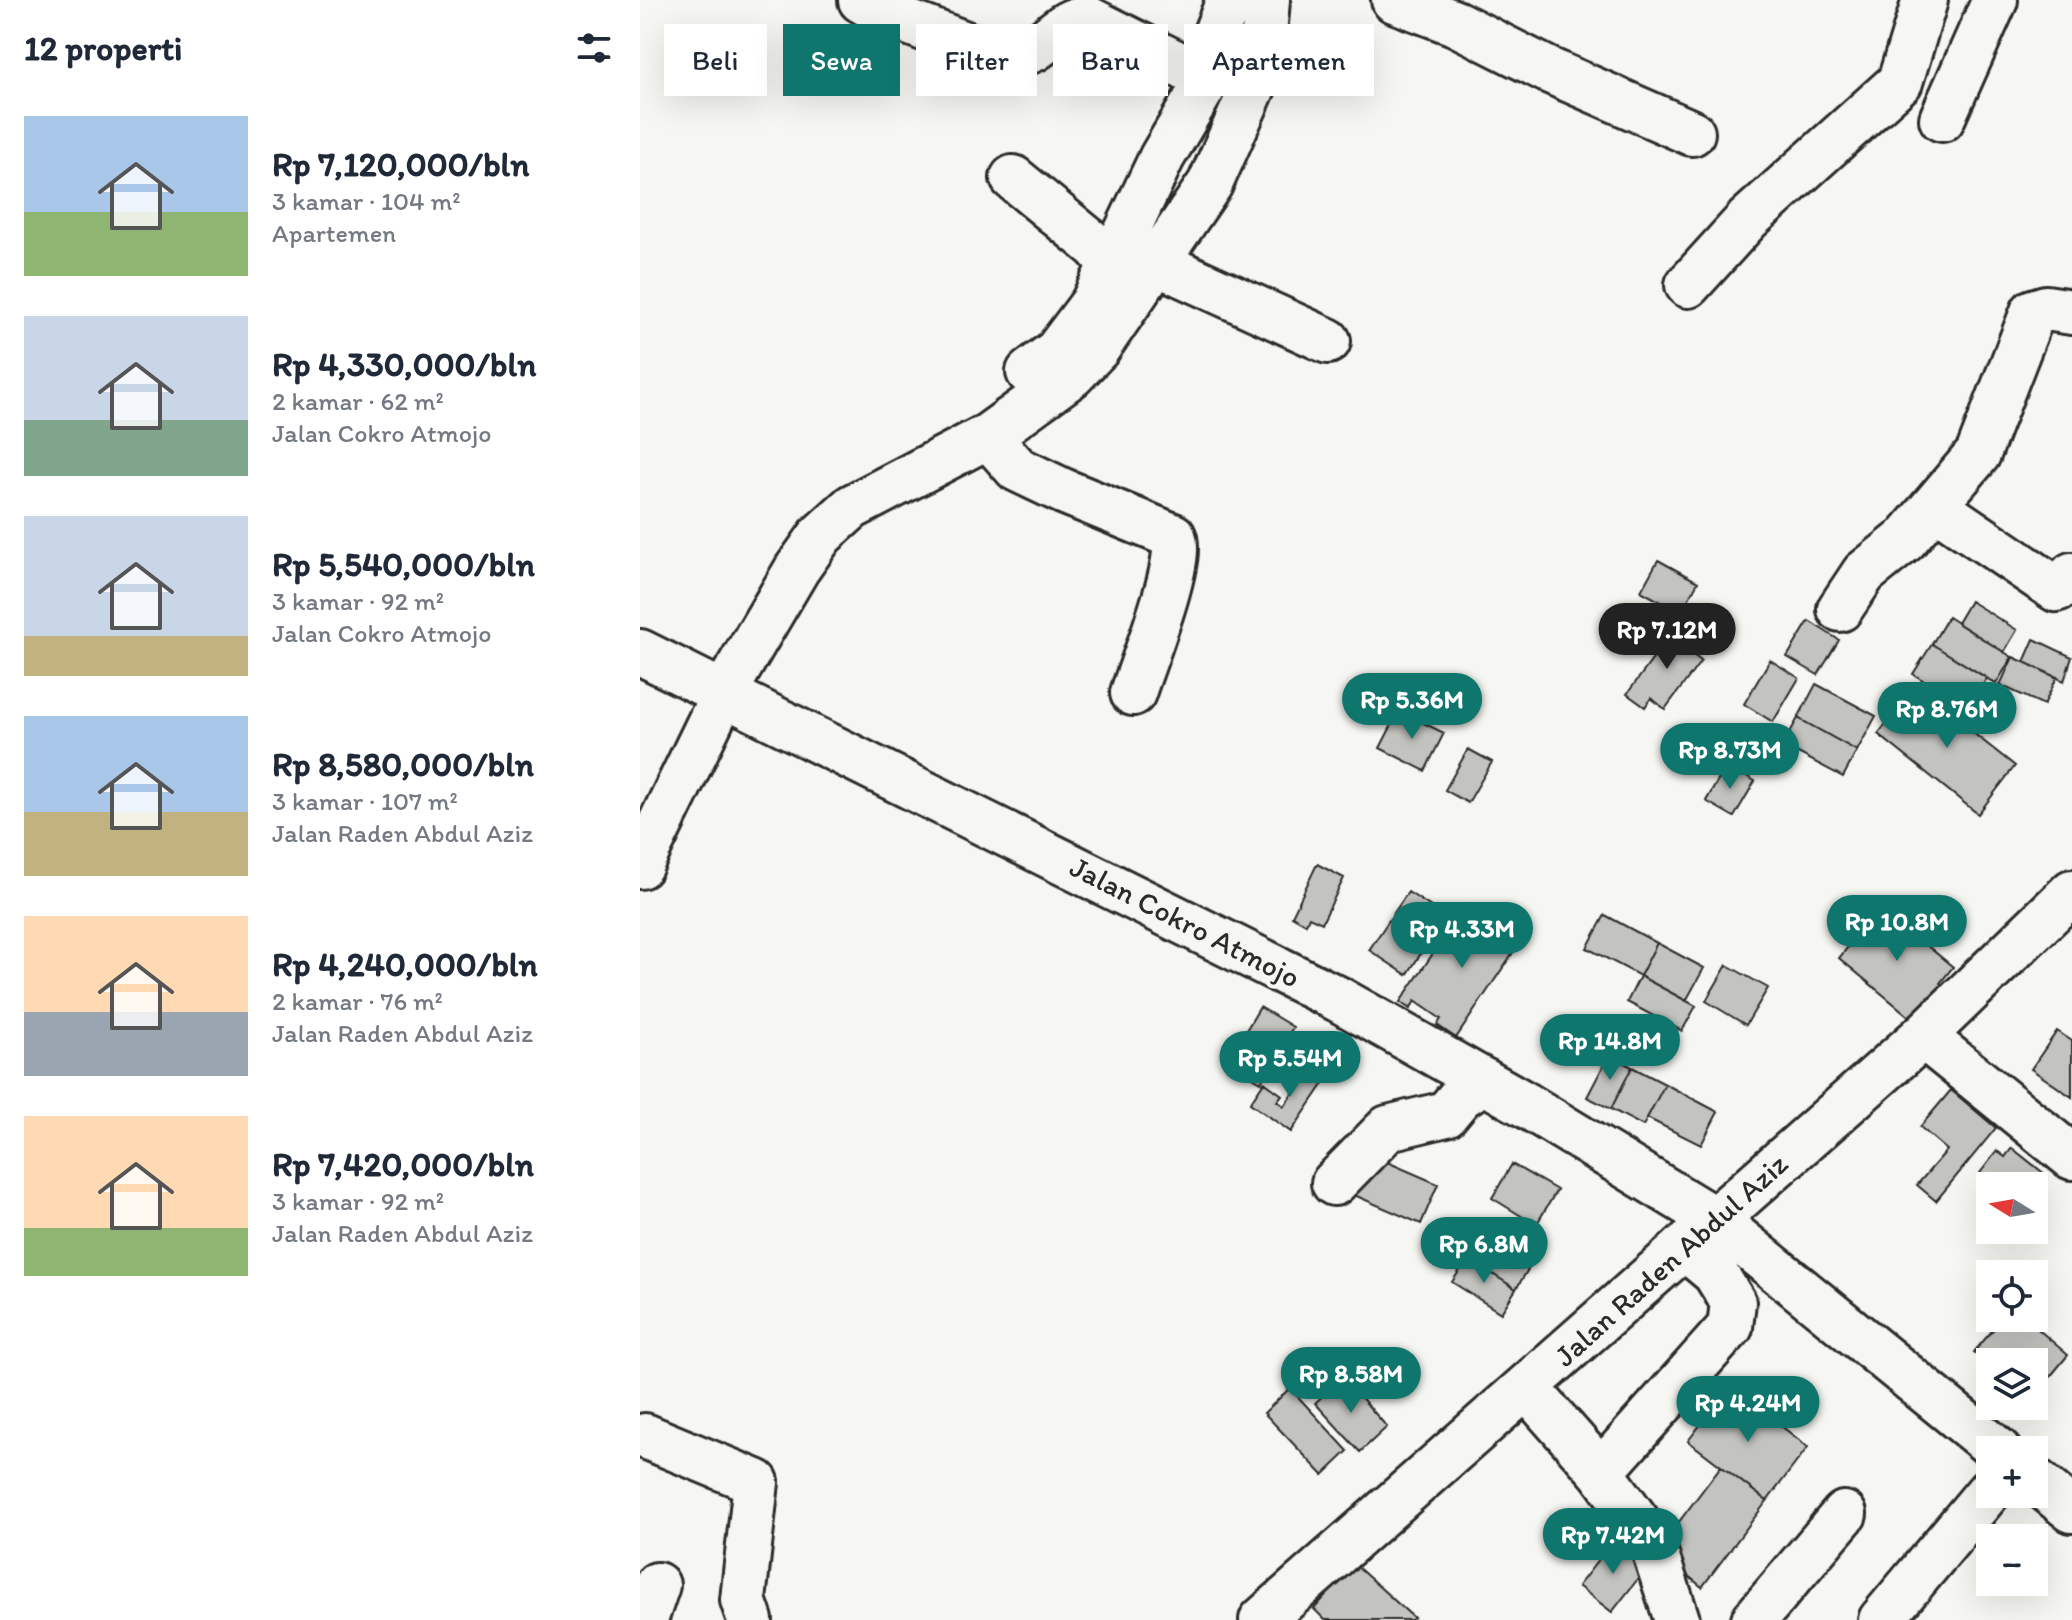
<!DOCTYPE html>
<html lang="id">
<meta charset="utf-8">
<style>
:root{--surface:#fff;--page:#f6f6f7;--text:#1f2937;--muted:#747a83;--accent:#0f766e}
body{margin:0;font-family:Itim,sans-serif;background:var(--page);color:var(--text);height:100vh;display:flex;flex-direction:column;font-size:30px;white-space:nowrap}
*{box-sizing:border-box;margin:0}
p{font-size:26px;color:var(--muted)}
.icon{flex:none;width:44px;height:44px;fill:none;stroke:currentColor;stroke-width:2;stroke-linecap:round;stroke-linejoin:round}
.map{position:relative;flex:1;overflow:hidden}
.details{display:flex;flex-direction:column;background:var(--surface);width:640px}
.details>*{flex:none}
.banner{position:absolute;left:24px;top:24px;width:760px;height:72px;display:flex;gap:16px}
.needle{width:52px;rotate:281deg}
.buttons{position:absolute;left:1336px;top:1172px;display:grid;gap:16px}
.buttons a{display:grid;place-items:center;width:72px;height:72px;border-radius:0px;background:var(--surface);box-shadow:0 8px 32px #0002;font-size:40px}
.price{position:absolute;translate:-50% -68px;padding:0 18px;border-radius:28px;background:var(--accent);color:#fff;font-size:26px;line-height:52px;filter:drop-shadow(0 2px 4px #0008)}
.price::after{content:'';position:absolute;left:50%;top:48px;width:24px;height:18px;margin-left:-12px;background:inherit;clip-path:polygon(0 0,100% 0,50% 100%)}
.price.on{background:#222;color:#fff}
ul{padding:0;list-style:none}
li{display:flex;align-items:center;gap:24px;height:200px;padding:0 24px}
li span{display:grid;place-items:center;flex:none;width:224px;height:160px;border-radius:0px;color:#555}
li>.icon{margin-inline-start:auto}
span .icon{width:96px;height:96px;fill:#fffc;stroke-width:1}
li b{font-size:34px}
h2{display:flex;justify-content:space-between;align-items:center;height:96px;padding:0 24px;font-size:34px}
.chip{padding:0 28px;border-radius:0px;background:var(--surface);box-shadow:0 8px 32px #0002;font-size:28px;line-height:72px}
.chip.on{background:var(--accent);color:#fff}
main{display:flex;flex:1;min-height:0}
.map>svg:first-child{display:block}
</style>
<main>
<section class="details">
<h2>12 properti<svg class="icon" aria-label="filters" viewBox="0 0 24 24"><path d="M4 7h16M4 17h16"/><circle cx="9" cy="7" r="2"/><circle cx="15" cy="17" r="2"/></svg></h2>
<ul>
<li><span style="background:linear-gradient(#a9c7e8 60%,#8fb573 0)"><svg class="icon" aria-label="home" viewBox="0 0 24 24"><path d="M3 11l9-7 9 7M6 9v11h12V9"/></svg></span><div><b>Rp 7,120,000/bln</b><p>3 kamar · 104 m²</p><p>Apartemen</p></div></li>
<li><span style="background:linear-gradient(#c9d6e8 65%,#7fa58c 0)"><svg class="icon" aria-label="home" viewBox="0 0 24 24"><path d="M3 11l9-7 9 7M6 9v11h12V9"/></svg></span><div><b>Rp 4,330,000/bln</b><p>2 kamar · 62 m²</p><p>Jalan Cokro Atmojo</p></div></li>
<li><span style="background:linear-gradient(#c9d6e8 75%,#c2b280 0)"><svg class="icon" aria-label="home" viewBox="0 0 24 24"><path d="M3 11l9-7 9 7M6 9v11h12V9"/></svg></span><div><b>Rp 5,540,000/bln</b><p>3 kamar · 92 m²</p><p>Jalan Cokro Atmojo</p></div></li>
<li><span style="background:linear-gradient(#a9c7e8 60%,#c2b280 0)"><svg class="icon" aria-label="home" viewBox="0 0 24 24"><path d="M3 11l9-7 9 7M6 9v11h12V9"/></svg></span><div><b>Rp 8,580,000/bln</b><p>3 kamar · 107 m²</p><p>Jalan Raden Abdul Aziz</p></div></li>
<li><span style="background:linear-gradient(#ffd9b3 60%,#9aa5b1 0)"><svg class="icon" aria-label="home" viewBox="0 0 24 24"><path d="M3 11l9-7 9 7M6 9v11h12V9"/></svg></span><div><b>Rp 4,240,000/bln</b><p>2 kamar · 76 m²</p><p>Jalan Raden Abdul Aziz</p></div></li>
<li><span style="background:linear-gradient(#ffd9b3 70%,#8fb573 0)"><svg class="icon" aria-label="home" viewBox="0 0 24 24"><path d="M3 11l9-7 9 7M6 9v11h12V9"/></svg></span><div><b>Rp 7,420,000/bln</b><p>3 kamar · 92 m²</p><p>Jalan Raden Abdul Aziz</p></div></li>
</ul>
</section>
<div class="map">
<svg width="1432" height="1620" viewBox="0 0 1432 1620">
<rect width="100%" height="100%" fill="#f6f6f2"/>
<filter id="ink" filterUnits="userSpaceOnUse"><feTurbulence type="fractalNoise" baseFrequency=".0125" numOctaves="2"/><feDisplacementMap in="SourceGraphic" scale="16" xChannelSelector="R" yChannelSelector="G"/><feConvolveMatrix kernelMatrix="1 2 1 2 8 2 1 2 1" color-interpolation-filters="sRGB"/></filter>
<g filter="url(#ink)">
<path fill="#c3c3c0" stroke="#2b2b2b" stroke-width="2" d="M1018,560L1058,582L1041,613L1001,591Z
M1330,601L1377,630L1364,652L1317,623Z
M1308,617L1372,657L1356,684L1292,644Z
M1169,621L1199,640L1178,675L1147,657Z
M1038,625L1057,639L1048,651L1061,661L1025,709L1011,698L1005,707L987,694Z
M1394,639L1432,657L1424,681L1384,662Z
M1292,644L1347,678L1329,708L1273,674Z
M1373,657L1417,677L1404,705L1360,685Z
M1130,660L1159,678L1133,722L1104,704Z
M1176,684L1236,716L1217,751L1158,718Z
M1275,687L1375,766L1338,814L1238,734Z
M759,711L804,733L785,771L740,748Z
M1158,718L1217,751L1203,777L1143,745Z
M828,749L852,762L828,803L805,790Z
M1087,765L1115,781L1094,817L1066,801Z
M677,864L704,878L682,923L669,917L666,924L652,916Z
M768,892L805,916L767,975L729,950Z
M826,905L880,942L816,1038L797,1025L801,1019L775,1001L770,1009L760,1002Z
M1240,907L1313,967L1300,983L1308,989L1296,1004L1288,997L1271,1018L1199,958Z
M965,915L1017,943L1000,976L947,948Z
M1017,943L1064,968L1046,1001L1000,976Z
M1087,965L1128,988L1106,1025L1066,1001Z
M1000,976L1056,1006L1042,1031L987,1002Z
M620,1007L653,1027L621,1082L587,1062Z
M1417,1031L1432,1041V1097L1391,1069Z
M969,1055L992,1067L971,1109L947,1097Z
M672,1065L689,1076L651,1132L610,1103L624,1082L642,1095L637,1101L644,1106Z
M992,1067L1025,1084L1003,1126L971,1109Z
M1025,1084L1078,1112L1061,1145L1007,1118Z
M1311,1090L1356,1128L1296,1201L1277,1185L1307,1150L1280,1127Z
M1372,1148L1406,1175L1394,1191V1186H1357L1340,1173L1357,1151L1365,1157Z
M731,1155L798,1184L781,1224L714,1195Z
M872,1164L917,1190L896,1225L852,1198Z
M844,1232L892,1263L876,1289L828,1258Z
M828,1258L876,1289L861,1313L812,1282Z
M1363,1318H1385L1428,1355L1400,1389L1394,1384V1362H1350V1366L1334,1352Z
M703,1377L747,1427L720,1452L675,1403Z
M1090,1386L1168,1447L1127,1501L1048,1441Z
M650,1388L708,1451L683,1475L624,1413Z
M1081,1466L1127,1501L1062,1587L1017,1551Z
M974,1540L1008,1566L972,1612L938,1586Z
M714,1564L774,1618L771,1620H685L674,1609Z"/>
<g fill="none" stroke-linecap="round" stroke-linejoin="round">
<g stroke="#2b2b2b" stroke-width="50">
<path id="minor" d="M221,0L244,13L357,56C370,56 382,55 394,49C411,39 427,16 448,19L568,79
M754,0L815,23L908,70L1052,133
M1302,119L1355,0
M373,178L457,247L471,264
M492,247L515,262L688,341
M1048,285L1108,219L1260,82L1285,0
M389,372L417,351L453,303L522,157L568,79L574,38L589,0
M348,436L377,469L423,491L533,536C545,558 502,664 493,693
M1294,506L1416,589L1423,586L1432,575
M1200,609L1224,573L1265,540L1338,454L1393,312L1406,308L1432,312
M0,652L698,999L886,1105L1075,1220L1358,1450
M0,866L84,693L157,569L181,535L212,507L348,436L432,375L457,349L570,184L621,69L627,0
M1283,1036L1432,1157
M694,1183L748,1128L806,1114L821,1096L844,1081
M887,1388L961,1472L1090,1327L1093,1302L1075,1273L1044,1247
M5,1436L116,1482L103,1600L110,1620
M961,1472L1011,1540L1037,1620
M1394,1479L1432,1510
M5,1620L17,1585
M1114,1620L1204,1514
M1241,1620L1350,1490"/>
</g>
<g stroke="#2b2b2b" stroke-width="50">
<path id="major" d="M622,1620L1283,1036L1432,892"/>
</g>
<use href="#minor" stroke="#f6f6f2" stroke-width="44"/>
<use href="#major" stroke="#f6f6f2" stroke-width="44"/>
</g>
</g>
<g text-anchor="middle" stroke-width="8" stroke-linejoin="round" paint-order="stroke">
<g font-size="30" fill="#2b2b2b" stroke="#f6f6f2">
<text transform="translate(545 922) rotate(27)" y="10">Jalan Cokro Atmojo</text>
<text transform="translate(1031 1260) rotate(-42)" y="10">Jalan Raden Abdul Aziz</text>
</g>
</g>
</svg>
<div class="buttons">
<a><svg class="needle" viewBox="-14 -14 28 28"><path d="M0-13l5 13h-10z" fill="#e53935"/><path d="M0 13l5-13h-10z" fill="#747a83"/></svg></a>
<a><svg class="icon" aria-label="locate" viewBox="0 0 24 24"><circle cx="12" cy="12" r="6"/><path d="M12 2v4M12 18v4M2 12h4M18 12h4"/></svg></a>
<a><svg class="icon" aria-label="layers" viewBox="0 0 24 24"><path d="M12 4l9 5-9 5-9-5zM3 14l9 5 9-5"/></svg></a>
<a>+</a>
<a>−</a>
</div>
<b class="price on" style="left:1027px;top:671px">Rp 7.12M</b>
<b class="price" style="left:772px;top:741px">Rp 5.36M</b>
<b class="price" style="left:1307px;top:750px">Rp 8.76M</b>
<b class="price" style="left:1090px;top:791px">Rp 8.73M</b>
<b class="price" style="left:1257px;top:963px">Rp 10.8M</b>
<b class="price" style="left:822px;top:970px">Rp 4.33M</b>
<b class="price" style="left:970px;top:1082px">Rp 14.8M</b>
<b class="price" style="left:650px;top:1099px">Rp 5.54M</b>
<b class="price" style="left:844px;top:1285px">Rp 6.8M</b>
<b class="price" style="left:711px;top:1415px">Rp 8.58M</b>
<b class="price" style="left:1108px;top:1444px">Rp 4.24M</b>
<b class="price" style="left:973px;top:1576px">Rp 7.42M</b>
<div class="banner">
<a class="chip">Beli</a>
<a class="chip on">Sewa</a>
<a class="chip">Filter</a>
<a class="chip">Baru</a>
<a class="chip">Apartemen</a>
</div>
</div>
</main>
